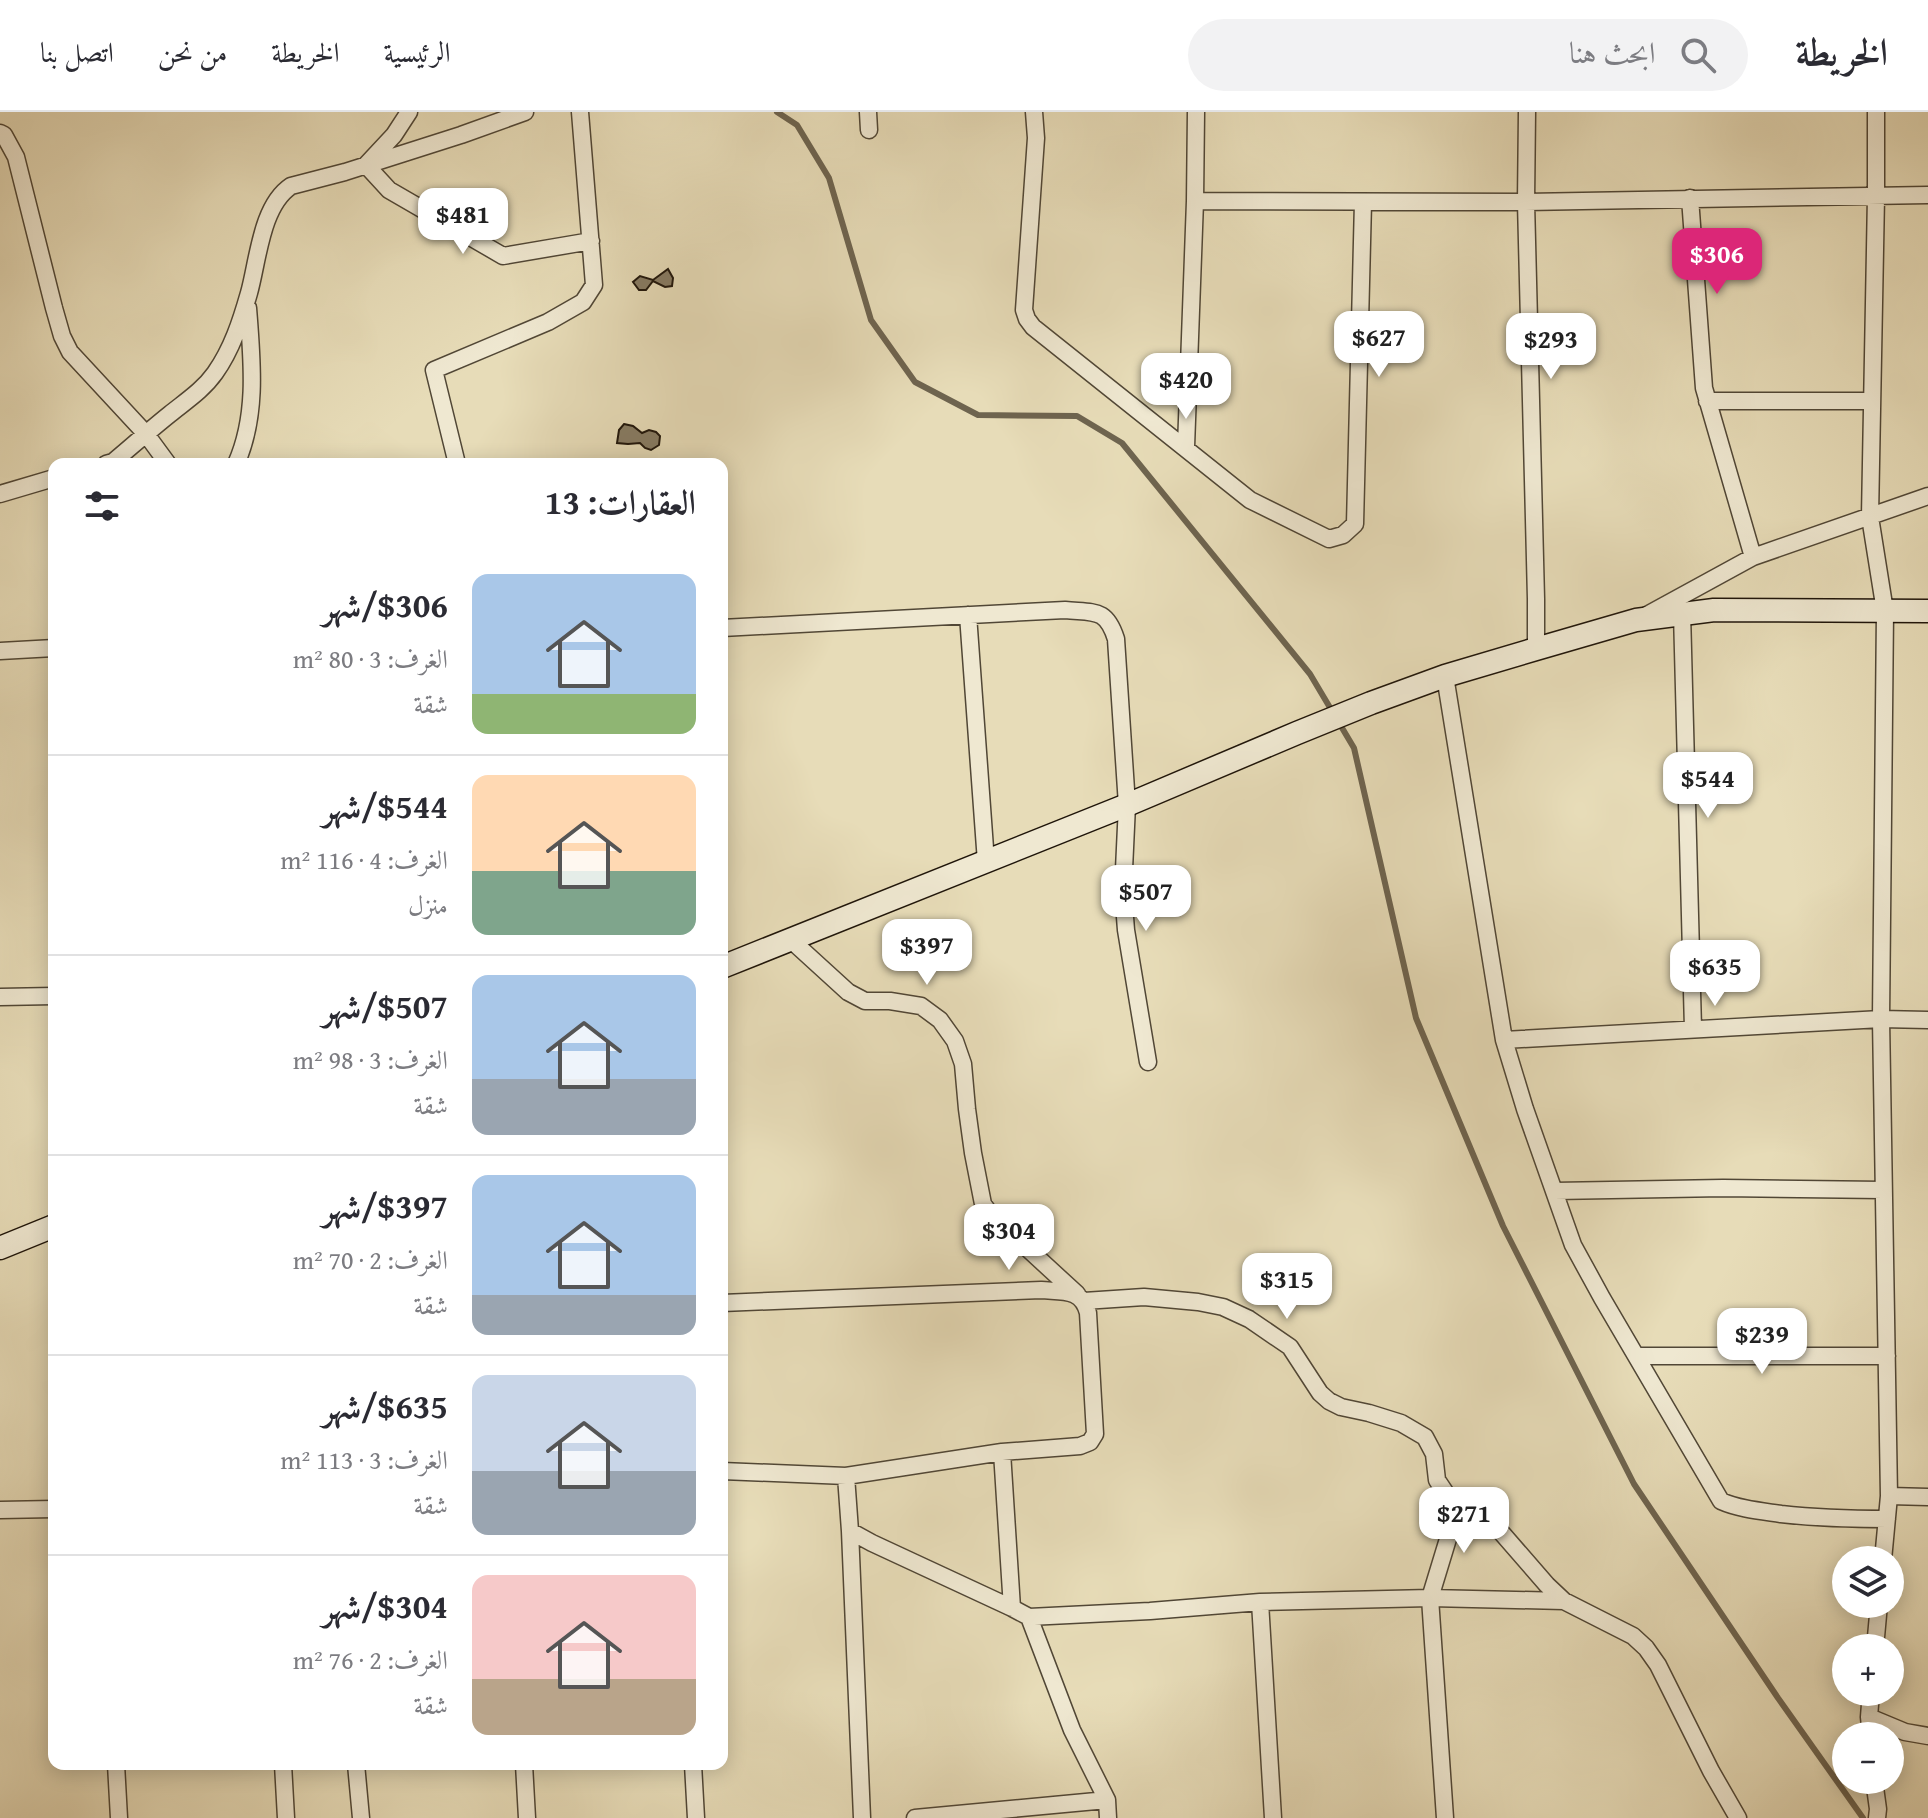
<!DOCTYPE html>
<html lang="ar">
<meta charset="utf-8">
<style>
:root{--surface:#fff;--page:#f2f2f3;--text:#2b2b33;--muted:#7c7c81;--line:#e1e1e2;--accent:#db2777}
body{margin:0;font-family:"Gentium Book Plus",Amiri,serif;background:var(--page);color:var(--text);direction:rtl;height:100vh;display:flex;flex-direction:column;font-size:30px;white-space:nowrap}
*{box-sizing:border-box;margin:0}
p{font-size:26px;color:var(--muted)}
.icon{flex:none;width:44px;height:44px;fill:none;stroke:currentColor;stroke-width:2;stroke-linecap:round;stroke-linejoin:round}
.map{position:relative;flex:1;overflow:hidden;direction:ltr}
.drawer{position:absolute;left:48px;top:346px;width:680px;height:1312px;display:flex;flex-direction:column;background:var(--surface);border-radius:16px;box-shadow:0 4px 20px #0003;direction:rtl}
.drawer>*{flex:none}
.buttons{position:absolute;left:1832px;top:1434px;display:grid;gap:16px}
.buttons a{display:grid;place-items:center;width:72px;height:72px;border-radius:50%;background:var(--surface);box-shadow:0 4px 20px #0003;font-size:40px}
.price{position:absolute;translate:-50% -68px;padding:0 18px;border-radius:16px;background:#fff;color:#222;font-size:26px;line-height:52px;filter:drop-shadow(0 2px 4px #0008)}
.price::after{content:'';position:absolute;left:50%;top:48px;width:24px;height:18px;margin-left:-12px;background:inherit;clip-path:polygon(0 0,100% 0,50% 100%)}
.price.current{background:var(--accent);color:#fff}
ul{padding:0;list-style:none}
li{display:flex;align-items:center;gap:24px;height:200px;padding:0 32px}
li+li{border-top:2px solid var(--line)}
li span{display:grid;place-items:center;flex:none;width:224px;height:160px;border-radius:16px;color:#555}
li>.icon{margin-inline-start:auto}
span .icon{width:96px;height:96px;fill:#fffc;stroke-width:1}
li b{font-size:34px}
h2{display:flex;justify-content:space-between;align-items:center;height:96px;padding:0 32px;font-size:34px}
header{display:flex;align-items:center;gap:48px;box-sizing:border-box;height:112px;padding:0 40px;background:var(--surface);border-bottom:2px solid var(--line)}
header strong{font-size:38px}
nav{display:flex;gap:44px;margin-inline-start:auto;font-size:28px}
.search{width:560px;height:72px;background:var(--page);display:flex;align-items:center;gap:20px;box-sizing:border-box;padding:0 28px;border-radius:44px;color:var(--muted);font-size:30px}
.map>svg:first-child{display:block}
</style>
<header>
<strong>الخريطة</strong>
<div class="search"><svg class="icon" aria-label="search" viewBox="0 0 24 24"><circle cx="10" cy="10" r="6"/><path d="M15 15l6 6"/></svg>ابحث هنا</div>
<nav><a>الرئيسية</a><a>الخريطة</a><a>من نحن</a><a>اتصل بنا</a></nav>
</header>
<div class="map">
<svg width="1928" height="1706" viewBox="0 0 1928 1706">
<rect width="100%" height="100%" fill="#e7dcb8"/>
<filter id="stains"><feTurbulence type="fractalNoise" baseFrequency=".0025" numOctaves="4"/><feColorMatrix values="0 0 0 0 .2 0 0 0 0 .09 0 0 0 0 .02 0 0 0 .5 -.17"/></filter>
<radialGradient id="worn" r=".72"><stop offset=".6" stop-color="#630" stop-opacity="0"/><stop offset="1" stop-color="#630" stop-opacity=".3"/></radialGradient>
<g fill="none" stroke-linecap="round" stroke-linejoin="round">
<path stroke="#6e644f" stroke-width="6" d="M777,0L797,13L829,66L871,208L915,270L978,303L1077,304L1122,331L1310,562L1354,636L1416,906L1503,1114L1634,1372L1778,1586L1863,1706"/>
</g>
<path fill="#877c64" stroke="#1f150a" stroke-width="2" d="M668,157L673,166L672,174L665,175L653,169L646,178H639L633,170L640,164L653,168Z
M624,312L633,314L642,321L649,318L656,320L660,324L659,333L651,338L645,336L640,331L628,332L617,331L619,318Z"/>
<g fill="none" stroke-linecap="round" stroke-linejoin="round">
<g stroke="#514736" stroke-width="19">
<path id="street" d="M409,0L394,23L366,53L389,78L503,144L591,129
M868,0L869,18
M1034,0L1036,26L1024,198L1027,207L1033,215L1250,388L1329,427L1343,423L1355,412L1363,90
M1527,0L1526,90L1536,487V537
M1876,0V84L1870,405L1885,499L1881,907L1889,1384L1883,1448
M0,21L4,23L16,45L54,196L62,224L70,240L146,322L168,352
M1690,86L1704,276L1753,445
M1195,89L1526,90L1928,83
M1707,289H1872
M1186,335L1195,89L1196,0
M106,352L113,350C132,334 150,318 170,302C186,289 203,278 215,261C232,237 241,209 249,181C258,149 261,94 291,74L345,60L461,23L525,0
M236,352C258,303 252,248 248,196
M457,352L434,258L548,210L583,190L594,173L580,0
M0,382L54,366
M1682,501L1693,917
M968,503L986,750
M1645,504L1753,445L1928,384
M722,516L1065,498C1095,501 1106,496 1116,527L1127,693L1123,779L1126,818L1148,950
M0,539L54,536
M1445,564L1504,928L1525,997L1573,1133L1602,1186L1721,1389C1739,1397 1761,1399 1781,1402C1817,1406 1851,1407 1887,1407
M791,828L848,880L865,889H890L921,894L940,908L955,929L963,952L967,997L973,1041L983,1092L991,1103L1077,1182
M0,885L54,884
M1504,928L1881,907L1928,908
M1555,1079L1723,1076L1883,1078
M1084,1189L1144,1185L1198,1190L1223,1195L1249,1207L1290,1235L1320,1281L1329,1289L1341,1295L1369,1301L1401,1311L1425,1325L1434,1342L1437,1368L1445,1380L1454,1391L1494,1412L1547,1473L1564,1489L1633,1524L1646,1536L1658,1553L1711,1659L1738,1706
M722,1191L1041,1178C1062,1180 1082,1176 1088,1201L1095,1322L1090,1330L1080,1334L1002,1340L846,1364L722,1359
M1637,1244H1887
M1002,1340L1012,1496
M846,1364L850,1419L872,1431L1012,1496L1029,1505L1150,1499L1260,1490L1430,1486L1564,1489
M1889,1384L1928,1385
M0,1398L54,1397
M850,1419L862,1706
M1260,1490L1273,1706
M1029,1505L1072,1618L1107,1688L1108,1706
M1875,1536L1879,1492
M1869,1605L1905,1620L1928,1624
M1871,1624L1869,1605L1871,1580
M116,1652L119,1706
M283,1652L286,1706
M356,1652L361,1706
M524,1652L527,1706
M693,1652L696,1706
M1874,1668L1878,1697L1877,1706
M915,1706L1107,1688
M1445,1706L1430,1486L1451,1417L1454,1391"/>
</g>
<g stroke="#1f150a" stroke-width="25">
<path id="secondary" d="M722,855L1127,693L1297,621L1371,591L1445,564L1536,537L1636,508L1714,498L1928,499
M0,1136L54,1114"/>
</g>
<use href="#street" stroke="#efe8d1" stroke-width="16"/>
<use href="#secondary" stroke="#efe8d1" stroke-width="22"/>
</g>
<rect width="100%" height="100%" filter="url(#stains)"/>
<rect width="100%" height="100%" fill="url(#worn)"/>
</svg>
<div class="buttons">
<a><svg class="icon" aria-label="layers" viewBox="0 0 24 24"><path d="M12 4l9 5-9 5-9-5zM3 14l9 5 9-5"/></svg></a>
<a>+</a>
<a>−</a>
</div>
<b class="price" style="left:463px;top:144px">$481</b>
<b class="price current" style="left:1717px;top:184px">$306</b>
<b class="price" style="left:1379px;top:267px">$627</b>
<b class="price" style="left:1551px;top:269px">$293</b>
<b class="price" style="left:1186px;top:309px">$420</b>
<b class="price" style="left:1708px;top:708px">$544</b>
<b class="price" style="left:1146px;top:821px">$507</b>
<b class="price" style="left:927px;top:875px">$397</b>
<b class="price" style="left:1715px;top:896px">$635</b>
<b class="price" style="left:1009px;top:1160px">$304</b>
<b class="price" style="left:1287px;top:1209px">$315</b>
<b class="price" style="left:1762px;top:1264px">$239</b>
<b class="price" style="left:1464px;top:1443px">$271</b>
<section class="drawer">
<h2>العقارات: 13<svg class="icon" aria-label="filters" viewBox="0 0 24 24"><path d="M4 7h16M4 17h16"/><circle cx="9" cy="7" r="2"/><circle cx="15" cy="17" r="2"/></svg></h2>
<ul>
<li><span style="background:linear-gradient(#a9c7e8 75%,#8fb573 0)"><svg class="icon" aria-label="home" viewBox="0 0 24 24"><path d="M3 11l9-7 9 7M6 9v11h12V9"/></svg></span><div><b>$306/شهر</b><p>الغرف: 3 · 80 m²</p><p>شقة</p></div></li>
<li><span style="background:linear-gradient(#ffd9b3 60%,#7fa58c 0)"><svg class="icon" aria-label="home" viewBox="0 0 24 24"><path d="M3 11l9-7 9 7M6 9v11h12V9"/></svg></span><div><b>$544/شهر</b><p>الغرف: 4 · 116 m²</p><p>منزل</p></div></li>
<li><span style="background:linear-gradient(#a9c7e8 65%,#9aa5b1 0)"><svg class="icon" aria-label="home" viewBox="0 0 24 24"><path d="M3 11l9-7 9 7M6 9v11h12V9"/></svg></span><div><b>$507/شهر</b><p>الغرف: 3 · 98 m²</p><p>شقة</p></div></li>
<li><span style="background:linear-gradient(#a9c7e8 75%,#9aa5b1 0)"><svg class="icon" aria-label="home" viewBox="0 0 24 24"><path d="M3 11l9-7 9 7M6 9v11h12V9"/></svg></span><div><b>$397/شهر</b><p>الغرف: 2 · 70 m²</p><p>شقة</p></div></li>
<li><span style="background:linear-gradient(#c9d6e8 60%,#9aa5b1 0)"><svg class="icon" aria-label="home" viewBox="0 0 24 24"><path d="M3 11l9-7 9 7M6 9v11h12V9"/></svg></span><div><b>$635/شهر</b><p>الغرف: 3 · 113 m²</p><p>شقة</p></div></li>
<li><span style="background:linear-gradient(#f6c9c9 65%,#b9a48a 0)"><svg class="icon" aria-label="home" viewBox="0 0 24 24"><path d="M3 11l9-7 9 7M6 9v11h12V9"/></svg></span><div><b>$304/شهر</b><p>الغرف: 2 · 76 m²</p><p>شقة</p></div></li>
</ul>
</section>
</div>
